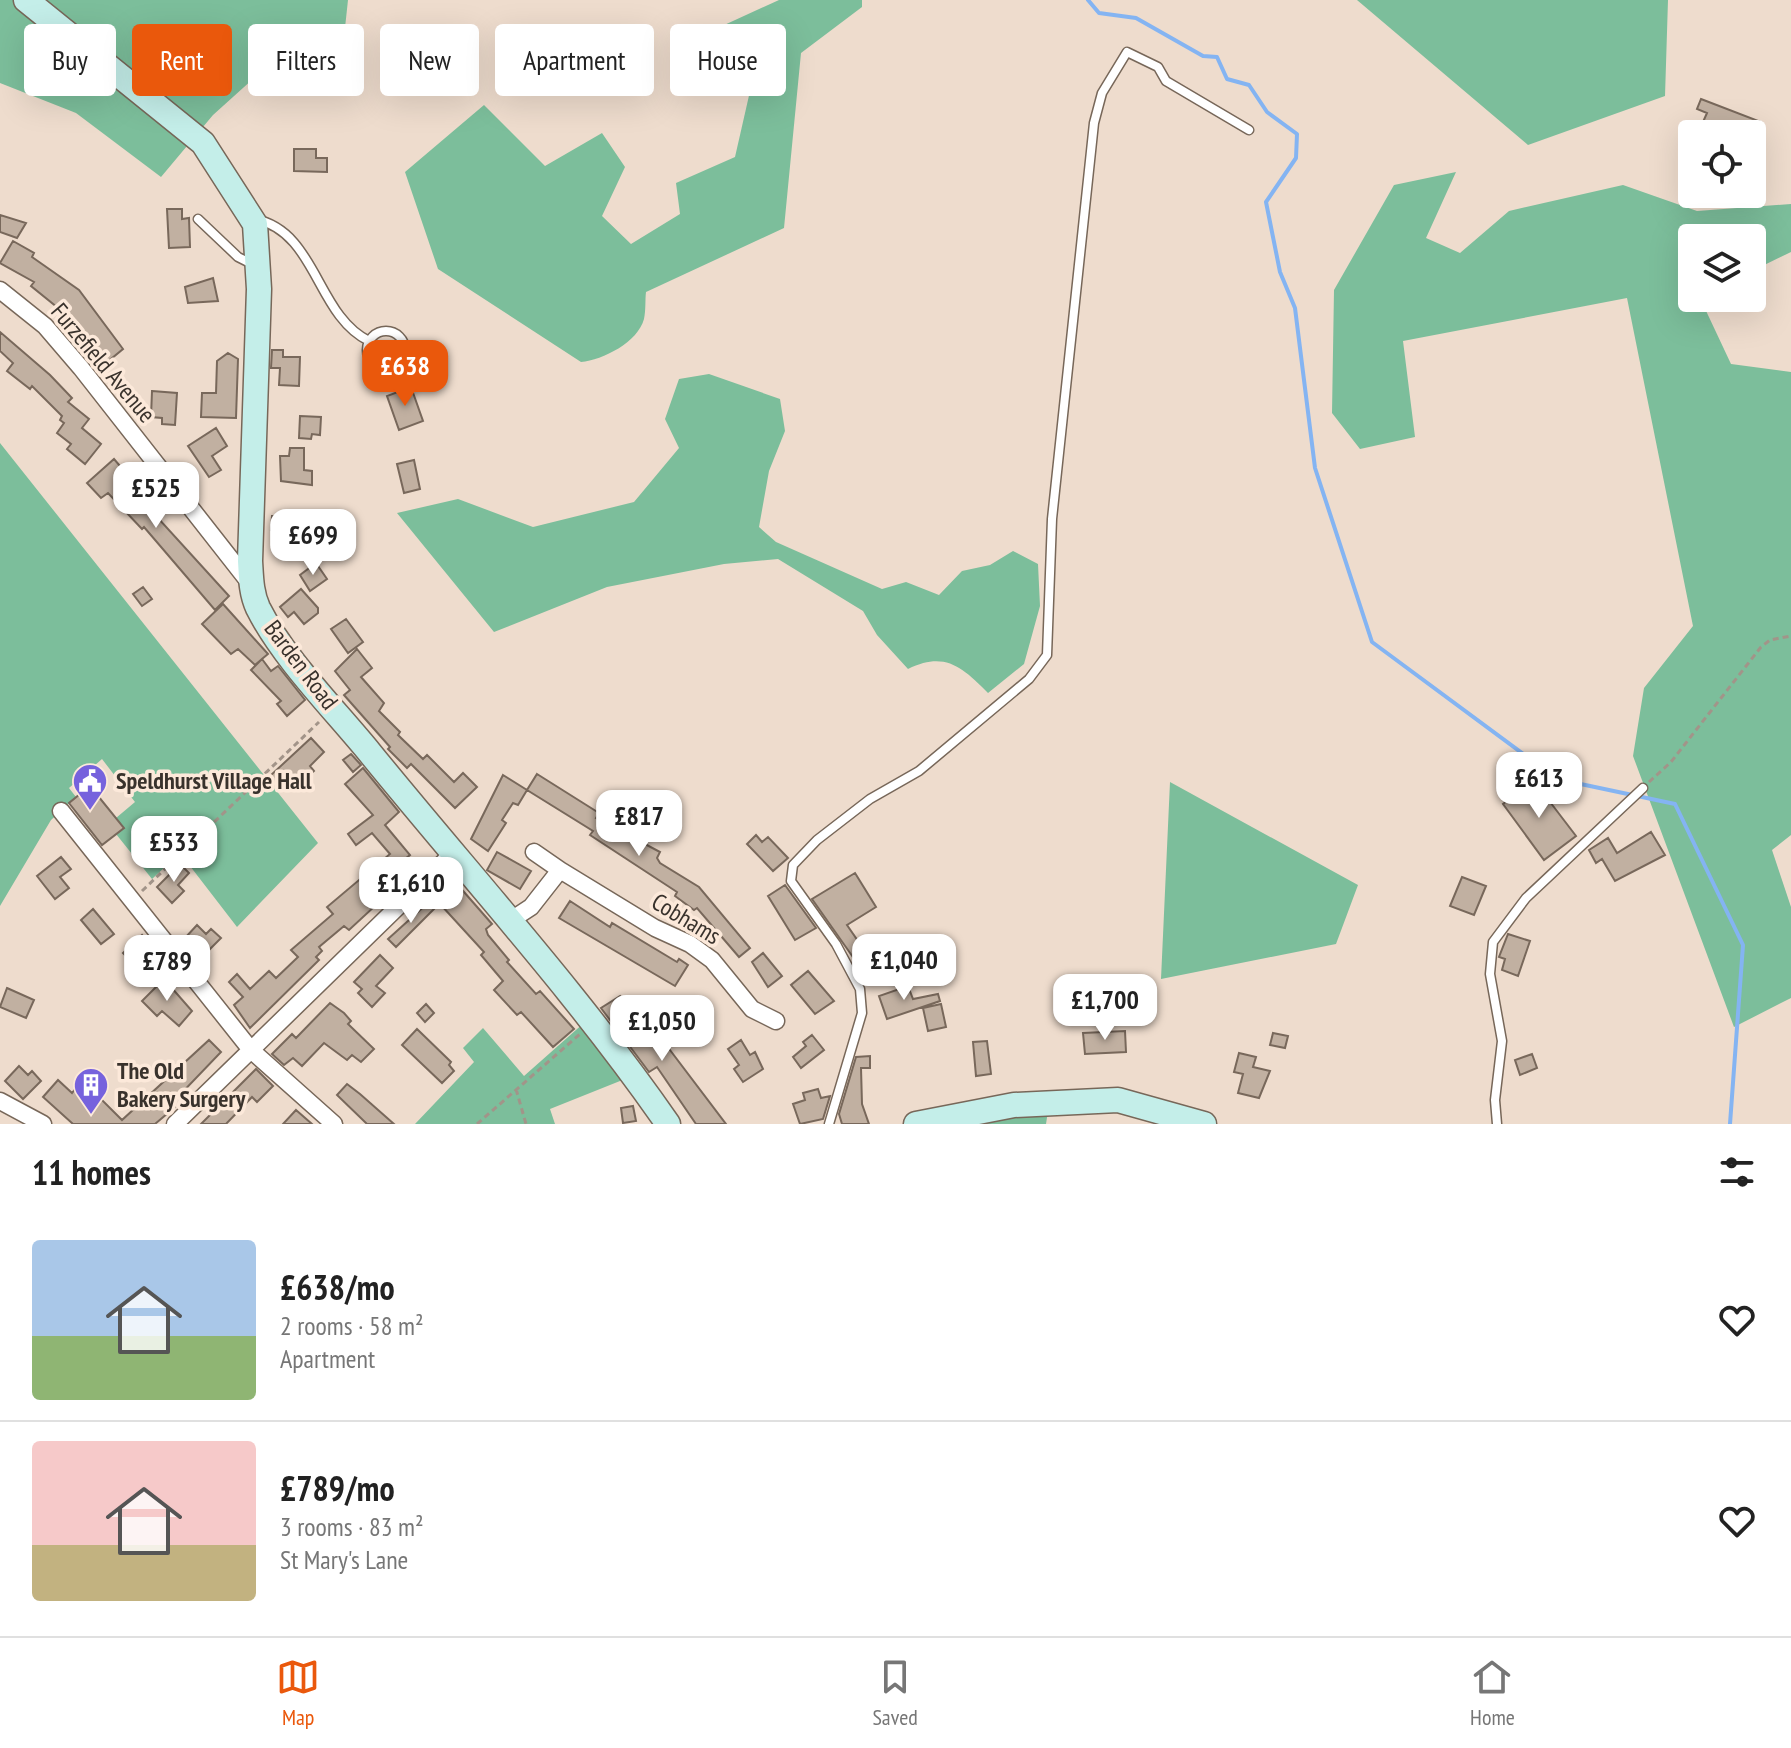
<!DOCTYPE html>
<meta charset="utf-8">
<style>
:root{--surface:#fff;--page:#f6f6f6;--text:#222;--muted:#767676;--line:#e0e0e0;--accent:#ea580c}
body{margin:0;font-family:"PT Sans Narrow",sans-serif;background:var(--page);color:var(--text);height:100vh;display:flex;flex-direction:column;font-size:30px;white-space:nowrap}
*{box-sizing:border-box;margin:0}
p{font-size:26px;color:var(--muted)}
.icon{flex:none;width:44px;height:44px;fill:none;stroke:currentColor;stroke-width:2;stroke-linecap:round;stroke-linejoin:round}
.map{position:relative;height:1124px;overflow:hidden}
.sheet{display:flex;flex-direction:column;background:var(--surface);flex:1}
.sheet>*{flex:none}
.guide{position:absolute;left:24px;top:24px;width:800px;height:72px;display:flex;gap:16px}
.tools{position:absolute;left:1678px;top:120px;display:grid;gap:16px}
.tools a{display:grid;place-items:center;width:88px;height:88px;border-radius:8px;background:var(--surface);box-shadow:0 8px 32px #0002;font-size:40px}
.price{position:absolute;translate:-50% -68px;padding:0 18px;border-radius:16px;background:#fff;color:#222;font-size:26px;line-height:52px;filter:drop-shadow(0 2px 4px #0008)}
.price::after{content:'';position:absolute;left:50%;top:48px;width:24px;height:18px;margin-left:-12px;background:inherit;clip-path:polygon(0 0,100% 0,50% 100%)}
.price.current{background:var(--accent);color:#fff}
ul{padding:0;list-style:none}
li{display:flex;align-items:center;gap:24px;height:200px;padding:0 32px}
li+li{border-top:2px solid var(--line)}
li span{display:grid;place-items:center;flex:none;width:224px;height:160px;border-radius:8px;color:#555}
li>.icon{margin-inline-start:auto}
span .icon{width:96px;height:96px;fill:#fffc;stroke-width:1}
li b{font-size:34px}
h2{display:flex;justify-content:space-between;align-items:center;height:96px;padding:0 32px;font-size:34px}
.tag{padding:0 28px;border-radius:8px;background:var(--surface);box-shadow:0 8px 32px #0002;font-size:28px;line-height:72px}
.tag.current{background:var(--accent);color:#fff}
.tabs{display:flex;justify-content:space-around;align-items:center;height:112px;border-top:2px solid var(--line);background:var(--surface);font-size:22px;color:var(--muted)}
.tabs a{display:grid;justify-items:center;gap:4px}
.tabs .current{color:var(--accent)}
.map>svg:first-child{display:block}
</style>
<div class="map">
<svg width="1791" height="1124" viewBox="0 0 1791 1124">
<rect width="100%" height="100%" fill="#eedccd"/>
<path fill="#7cbe9b" d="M0,0H348L344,37L272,62L213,115L161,177L76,113L0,83Z
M779,0H862V7L801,53L784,228L646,292C645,300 646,310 644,319C638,342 603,360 581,362L438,269L405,172L484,105L545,166L602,133L625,167L602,216L631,244L680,214L676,183L735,157L753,78L718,81L709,32Z
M1357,0H1668L1665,96L1528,145Z
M1456,172L1426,238L1460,253L1509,211L1623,185L1697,211L1791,204V252L1752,271V238H1692V298H1700L1731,364L1791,372V835L1772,850L1791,907V998L1734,1027L1633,756L1644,688L1693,626L1627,298L1403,341L1415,437L1360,449L1332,413L1334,290L1394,185Z
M709,374L780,399L785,431L769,471L759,527L776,542L882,589L906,582L939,595L962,571L990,565L1013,551L1038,564L1040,606L1024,664L988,693C962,667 945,651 908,669L877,635L863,611L778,559L724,564L607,587L494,632L397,513L458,499L533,527L634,502L679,448L665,419L679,379Z
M0,443L318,843L237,927L180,853L152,879L116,834V818L135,802L102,759L69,788L76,797L51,820L0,906Z
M1170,782L1358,885L1336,944L1161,979Z
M585,1022L625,1079L550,1109L555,1124H415L474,1062L463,1048L483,1028L524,1076Z
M1048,1111L1046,1124H976Z"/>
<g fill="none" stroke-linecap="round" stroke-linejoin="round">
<path stroke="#84b4f2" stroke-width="4" d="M1088,0L1099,13L1136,18L1203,56L1217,57L1227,79L1249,85L1267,112L1297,134L1296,158L1266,202L1280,272L1295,308L1315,468L1372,642L1557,779L1675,804L1743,945L1730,1124"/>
</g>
<path fill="#c1b0a1" stroke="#78685b" stroke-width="2" d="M1701,99L1761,122L1756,134H1734L1703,122L1707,113L1697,109Z
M294,149H316V158H327V172L294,171Z
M167,209H182V219L189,218L190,247L169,248Z
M0,215L26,223L17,238L0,232Z
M13,241L34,253L32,257L79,290L123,349L106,363L63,312L31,286L34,282L0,263Z
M213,278L218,301L188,303L185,287Z
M0,332L50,375L72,398L68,402L89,419L82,428L101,444L85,464L67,449L71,444L57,433L64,423L60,420L62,416L32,386L30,389L7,371L13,363L0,351Z
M272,350H283V357H300L299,386L279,385L280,368H271Z
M228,353L238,359L236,418L201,417L202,393H216L217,361Z
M411,387L423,421L399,430L387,396Z
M152,391L177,393L175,425L162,424V418L151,417Z
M300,416L321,417L320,435L312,434L311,439L299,438Z
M216,428L227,446L212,456L221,470L209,477L188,446Z
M290,448H304V470L312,471V485L281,481L280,456H289Z
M114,459L132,480L127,484L229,596L215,610L144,527L142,529L108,493L101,498L87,483Z
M414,460L420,489L404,493L397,464Z
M272,516L305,518V531H296L295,541H283V531L271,530Z
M316,563L327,579L310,591L300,575Z
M143,587L152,599L142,606L133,594Z
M301,589L318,608V613L304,624L294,612L288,617L280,607Z
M223,604L268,654L262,659L271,671L278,666L305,700L287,716L277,704L281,701L251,670L262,659L255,665L238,649L231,654L202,624Z
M346,619L363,642L348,653L331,629Z
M357,649L372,668L361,677L384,703L379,711L400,732L398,735L423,759L427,755L454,782L463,773L477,787L455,808L411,764L407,768L388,749L390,747L344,695L350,690L335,671Z
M311,738L324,752L310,766L314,771L304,780L300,775L283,790L270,776Z
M351,754L361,765L353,772L343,760Z
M363,768L399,812L385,825L410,855L392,869L402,881L349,930L344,926L319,947L322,951L316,957L319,960L250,1028L234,1005L243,997L229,982L237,974L250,989L269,971L276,978L298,957L291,950L333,914L327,907L390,854L372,833L356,845L348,834L373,815L345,784Z
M537,774L599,813L596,818L660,852L657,858L660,863L699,887L750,948L739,957L697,908L694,910L675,896L677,892L590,835L593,831L527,790Z
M503,775L527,790L518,805L513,803L502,820L506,823L488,851L471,839Z
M1534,781L1576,836L1544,860L1503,804Z
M90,786L124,828L102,845L69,803Z
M1651,832L1665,855L1615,881L1602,859L1596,863L1589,850L1608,838L1617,853Z
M756,835L762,842L768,837L788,858L773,871L747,844Z
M497,852L531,871L520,889L487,870Z
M61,857L71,869L60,877L69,888L55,899L37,876Z
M180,864L189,873L178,885L184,891L172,903L157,887Z
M855,873L876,907L847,925L878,970L867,977L812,899Z
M450,876L492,924L486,929L488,935L509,960L507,962L536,994L540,991L574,1029L553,1047L521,1012L517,1015L494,990L503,981L481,955L484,952L430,893Z
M1462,877L1486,886L1474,915L1450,906Z
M785,885L816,928L795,940L768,896Z
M570,901L610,927L612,923L677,962L679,959L688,965L675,986L559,918Z
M429,902L435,908L396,947L388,939Z
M93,909L114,934L101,944L81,920Z
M197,925L206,934L211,929L221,938L203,956L185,938Z
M1508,934L1530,941L1518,976L1502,970L1505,959L1499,957Z
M142,935L167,966L154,978L137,959L133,963L123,953Z
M763,953L782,976L768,987L752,962Z
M380,955L393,968L376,986L385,993L372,1007L358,993L362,989L354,982Z
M808,971L834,1001L815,1014L791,985Z
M164,979L192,1011L179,1026L162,1011L157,1016L142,1001Z
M908,986L913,999L938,994L940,1001L887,1019L879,996Z
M7,988L34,1000L26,1018L0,1007Z
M620,996L628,1005L624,1009L638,1028L648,1021L726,1124H696L657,1067L649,1072L601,1008Z
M330,1003L344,1013L351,1021L348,1024L374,1049L361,1062L352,1055L347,1060L324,1043L302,1066L293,1058L284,1065L272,1054L292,1034L296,1038Z
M426,1004L434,1013L425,1022L417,1013Z
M941,1004L946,1027L928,1031L923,1008Z
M417,1029L451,1062L449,1065L454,1071L442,1083L402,1045Z
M1125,1031L1126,1052L1085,1054L1083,1033Z
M1273,1033L1288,1036L1285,1048L1270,1045Z
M812,1035L824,1050L801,1068L793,1057L806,1046L803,1042Z
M209,1040L221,1052L172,1103L175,1107L155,1124H73L43,1097L58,1080L72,1093L76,1088L91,1102L98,1096L122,1120Z
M741,1040L750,1055L755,1052L763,1069L743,1082L734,1069L739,1065L728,1049Z
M987,1041L991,1074L976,1076L973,1042Z
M1239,1053L1256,1057L1253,1067L1270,1071L1259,1098L1238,1093L1243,1074L1234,1072Z
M1532,1054L1537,1068L1520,1075L1515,1060Z
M870,1056V1068H861L862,1104L869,1124H842L839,1114L856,1057Z
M19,1066L28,1075L32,1071L41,1081L23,1099L5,1081Z
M256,1069L273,1086L257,1102L252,1097L226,1124H201Z
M347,1084L360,1094L394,1124H367L337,1095Z
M818,1089L821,1098L830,1096L823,1119L800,1124L793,1104L805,1100L803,1093Z
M633,1106L636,1121L623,1123L621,1108Z
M296,1110L312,1124H283Z"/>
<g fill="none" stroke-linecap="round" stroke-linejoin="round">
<g stroke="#776759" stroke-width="11">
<path id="lane" d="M198,219L238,257L252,264
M255,219C317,232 316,315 369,341
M367 350a19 19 0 1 1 38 0a19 19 0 1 1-38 0Z
M829,1124L862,1013L860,989L836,944L791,881L793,865L817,840L870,799L919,771L1029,679L1047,655L1052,519L1094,123L1102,93L1127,52L1158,67L1166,81L1249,130
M1497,1124L1495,1100L1502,1041L1490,974L1493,942L1526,898L1643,788"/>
</g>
<g stroke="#776759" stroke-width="19">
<path id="street" d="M0,290L45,326L81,368L252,586
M61,811L251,1050L334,1124
M534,852L560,870
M508,922L531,907L560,870L655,928L690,944L712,960L752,1009L776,1021
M0,1101L43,1124
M175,1124L452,854"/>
</g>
<g stroke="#776759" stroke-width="27">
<path id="secondary" d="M26,0L203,143L255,224L259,289L250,561C251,577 251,593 258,608C283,658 335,710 370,753C470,876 578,994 668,1124
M916,1124L1014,1105L1118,1100L1204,1124"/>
</g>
<path stroke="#a29489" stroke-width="3" stroke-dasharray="6 4" stroke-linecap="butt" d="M1649,782L1671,762L1761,647L1770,640L1791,636
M142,891L319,722
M516,1089L526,1124
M477,1124L580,1034"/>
<use href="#lane" stroke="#fff" stroke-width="8"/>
<use href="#street" stroke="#fff" stroke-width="16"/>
<use href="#secondary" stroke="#c4eee9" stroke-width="24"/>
</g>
<defs>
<g id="civic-pin" transform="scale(1.8)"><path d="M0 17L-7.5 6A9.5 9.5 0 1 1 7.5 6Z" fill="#7662dd" stroke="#fce9da"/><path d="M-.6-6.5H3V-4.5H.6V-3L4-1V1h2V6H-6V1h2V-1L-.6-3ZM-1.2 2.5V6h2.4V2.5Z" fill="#fff"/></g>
<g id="building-pin" transform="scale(1.8)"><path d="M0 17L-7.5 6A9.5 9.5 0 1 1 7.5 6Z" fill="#7662dd" stroke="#fce9da"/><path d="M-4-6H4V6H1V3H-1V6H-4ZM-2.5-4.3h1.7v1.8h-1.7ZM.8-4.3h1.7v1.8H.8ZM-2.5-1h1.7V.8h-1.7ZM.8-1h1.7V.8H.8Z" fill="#fff"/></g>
</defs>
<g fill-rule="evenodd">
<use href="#civic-pin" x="90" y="781"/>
<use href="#building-pin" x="91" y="1085"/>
</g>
<g text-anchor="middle" stroke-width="7" stroke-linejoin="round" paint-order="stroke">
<g font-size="24" fill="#39322c" stroke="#fce9da">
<text transform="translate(103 363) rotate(50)" y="8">Furzefield Avenue</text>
<text transform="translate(301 665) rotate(53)" y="8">Barden Road</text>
<text transform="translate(686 919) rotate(31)" y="8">Cobhams</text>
</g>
<g font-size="24" font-weight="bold" fill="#39322c" stroke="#fce9da" text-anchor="start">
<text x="116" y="789">Speldhurst Village Hall</text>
<text x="117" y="1079">The Old<tspan x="117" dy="28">Bakery Surgery</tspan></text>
</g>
</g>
</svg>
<div class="tools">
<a><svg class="icon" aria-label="locate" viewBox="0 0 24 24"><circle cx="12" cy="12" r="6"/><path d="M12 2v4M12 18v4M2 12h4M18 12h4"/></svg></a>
<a><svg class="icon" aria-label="layers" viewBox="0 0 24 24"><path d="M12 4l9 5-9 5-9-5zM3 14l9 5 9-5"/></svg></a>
</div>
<b class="price current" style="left:405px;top:408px">£638</b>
<b class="price" style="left:156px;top:530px">£525</b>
<b class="price" style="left:313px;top:577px">£699</b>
<b class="price" style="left:1539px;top:820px">£613</b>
<b class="price" style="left:639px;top:858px">£817</b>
<b class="price" style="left:174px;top:884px">£533</b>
<b class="price" style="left:411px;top:925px">£1,610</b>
<b class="price" style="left:904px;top:1002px">£1,040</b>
<b class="price" style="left:167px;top:1003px">£789</b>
<b class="price" style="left:1105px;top:1042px">£1,700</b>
<b class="price" style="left:662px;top:1063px">£1,050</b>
<div class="guide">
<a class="tag">Buy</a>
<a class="tag current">Rent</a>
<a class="tag">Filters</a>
<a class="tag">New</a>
<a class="tag">Apartment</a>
<a class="tag">House</a>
</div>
</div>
<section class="sheet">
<h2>11 homes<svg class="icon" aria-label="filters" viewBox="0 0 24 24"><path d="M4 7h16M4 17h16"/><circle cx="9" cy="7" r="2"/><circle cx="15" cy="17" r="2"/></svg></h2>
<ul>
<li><span style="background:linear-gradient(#a9c7e8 60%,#8fb573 0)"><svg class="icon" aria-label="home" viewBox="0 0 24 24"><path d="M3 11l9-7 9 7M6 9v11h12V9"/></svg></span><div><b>£638/mo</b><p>2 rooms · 58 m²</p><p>Apartment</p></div><svg class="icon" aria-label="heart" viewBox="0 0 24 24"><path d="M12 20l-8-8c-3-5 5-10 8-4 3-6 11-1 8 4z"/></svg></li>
<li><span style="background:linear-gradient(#f6c9c9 65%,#c2b280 0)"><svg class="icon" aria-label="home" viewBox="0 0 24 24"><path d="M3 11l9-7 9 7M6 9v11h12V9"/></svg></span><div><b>£789/mo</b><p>3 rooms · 83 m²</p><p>St Mary's Lane</p></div><svg class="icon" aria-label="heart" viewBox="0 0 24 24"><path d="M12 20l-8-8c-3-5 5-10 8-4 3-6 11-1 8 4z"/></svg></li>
</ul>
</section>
<nav class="tabs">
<a class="current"><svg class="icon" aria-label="map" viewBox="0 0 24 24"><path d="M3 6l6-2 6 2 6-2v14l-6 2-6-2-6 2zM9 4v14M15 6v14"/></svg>Map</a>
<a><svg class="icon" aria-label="saved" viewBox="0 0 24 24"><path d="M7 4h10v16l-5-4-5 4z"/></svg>Saved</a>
<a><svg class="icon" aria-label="home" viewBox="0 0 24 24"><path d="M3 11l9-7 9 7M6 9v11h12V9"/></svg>Home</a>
</nav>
